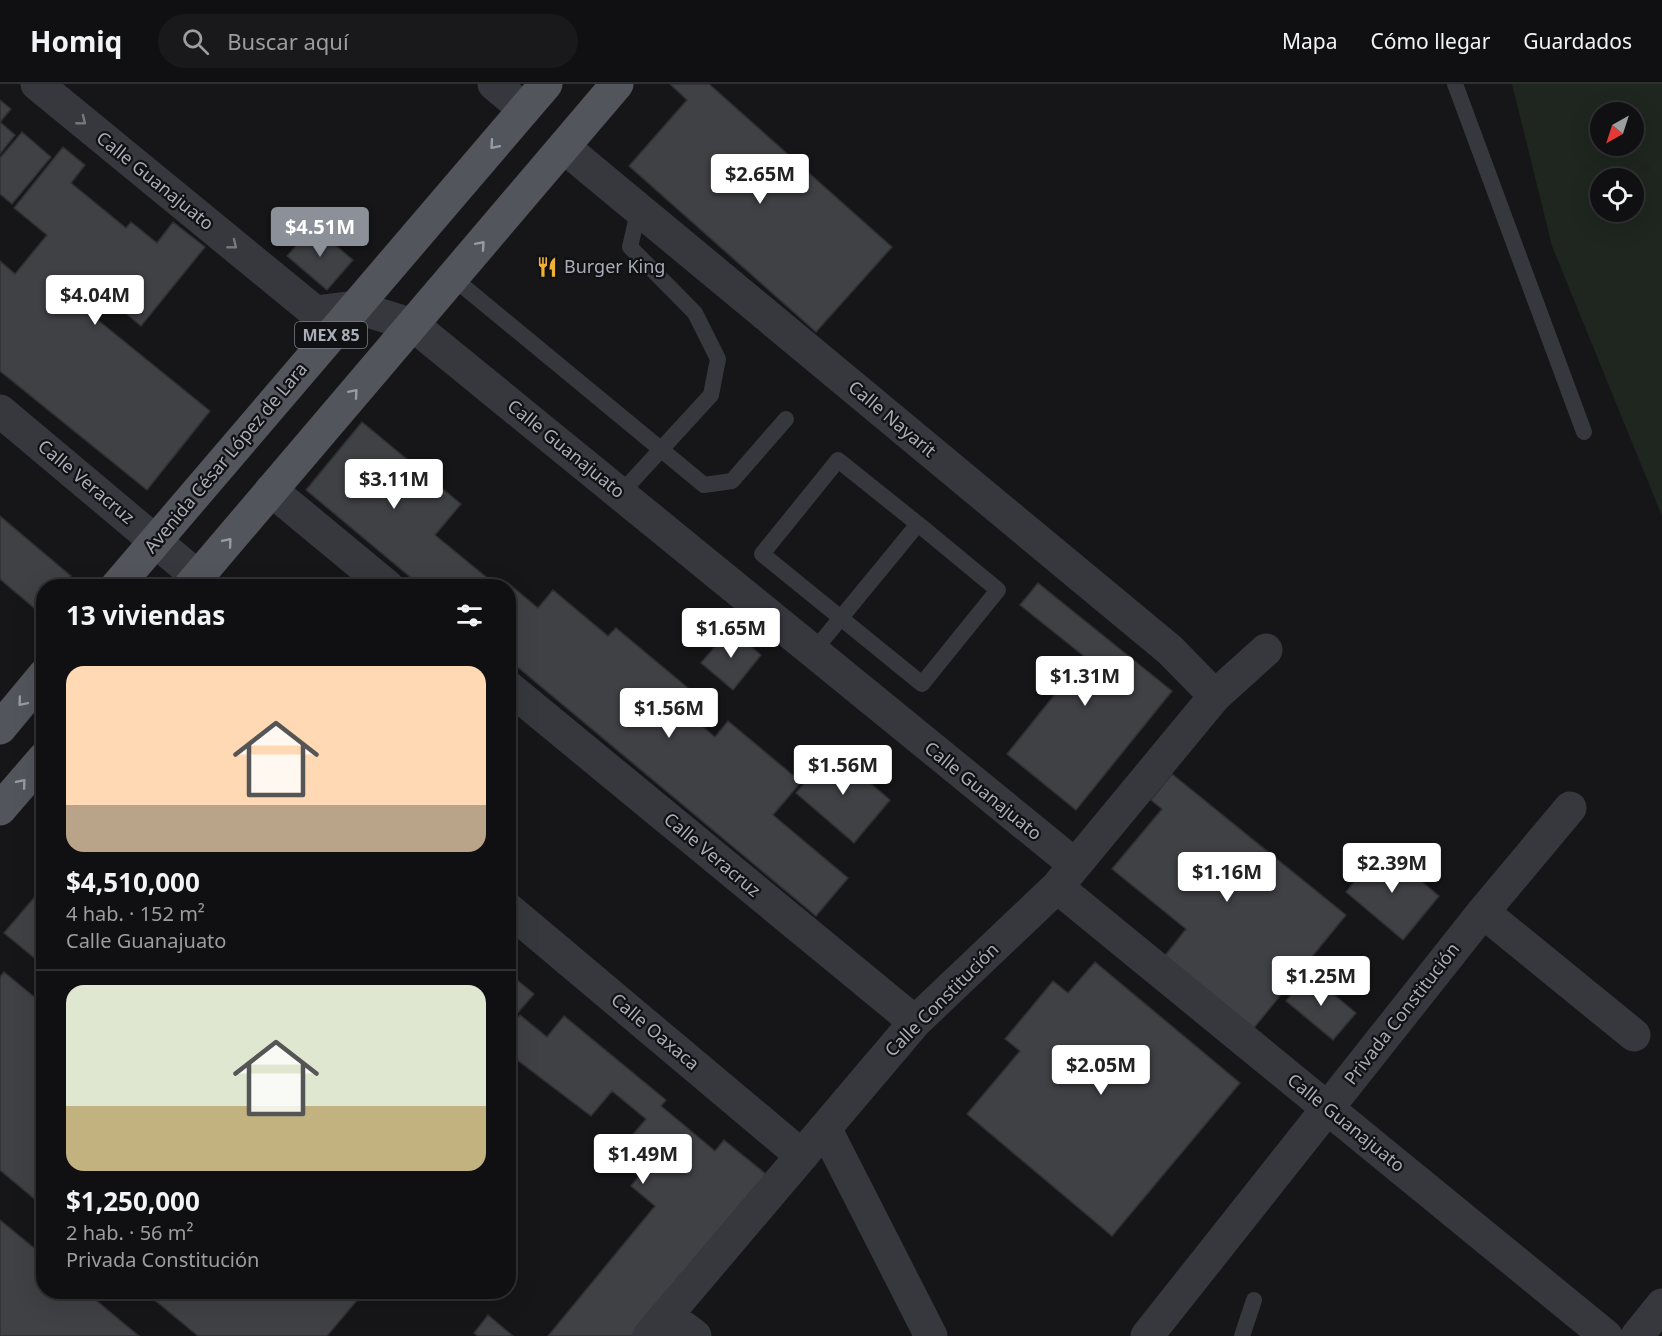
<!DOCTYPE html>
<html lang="es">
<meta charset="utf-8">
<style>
:root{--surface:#101012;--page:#19191b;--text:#f1f3f6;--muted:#9c9d9f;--line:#303032;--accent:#8c9099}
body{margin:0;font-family:"Noto Sans",sans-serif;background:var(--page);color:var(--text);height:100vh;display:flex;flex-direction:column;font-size:22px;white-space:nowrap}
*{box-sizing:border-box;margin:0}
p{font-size:20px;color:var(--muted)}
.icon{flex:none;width:33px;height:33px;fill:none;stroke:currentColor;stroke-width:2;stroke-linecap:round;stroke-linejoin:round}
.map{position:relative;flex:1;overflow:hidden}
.details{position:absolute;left:36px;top:495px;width:480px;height:720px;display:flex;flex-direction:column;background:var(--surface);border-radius:24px;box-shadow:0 6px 24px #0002,0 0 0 2px var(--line)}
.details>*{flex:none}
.needle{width:39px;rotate:219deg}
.tools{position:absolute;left:1590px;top:18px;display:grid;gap:12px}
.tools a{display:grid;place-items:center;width:54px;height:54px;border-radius:50%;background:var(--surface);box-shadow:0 6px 24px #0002,0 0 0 2px var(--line);font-size:30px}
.price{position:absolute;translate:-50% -51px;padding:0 14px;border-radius:6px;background:#fff;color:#222;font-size:20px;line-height:39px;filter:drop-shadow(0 2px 3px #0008)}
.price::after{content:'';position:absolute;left:50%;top:36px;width:18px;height:14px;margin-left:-9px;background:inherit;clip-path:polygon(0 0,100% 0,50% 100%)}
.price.active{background:var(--accent);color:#fff}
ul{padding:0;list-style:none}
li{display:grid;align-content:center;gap:12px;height:318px;padding:0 30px}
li+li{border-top:2px solid var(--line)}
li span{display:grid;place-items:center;height:186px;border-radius:18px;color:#555}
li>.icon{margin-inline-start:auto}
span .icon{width:108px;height:108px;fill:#fffc;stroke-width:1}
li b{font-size:26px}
h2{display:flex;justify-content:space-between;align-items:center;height:72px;padding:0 30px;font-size:26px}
header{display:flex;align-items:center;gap:36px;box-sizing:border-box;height:84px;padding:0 30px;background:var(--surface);border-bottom:2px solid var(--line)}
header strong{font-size:28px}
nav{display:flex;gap:33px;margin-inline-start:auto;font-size:21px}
.search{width:420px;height:54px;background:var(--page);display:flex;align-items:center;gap:15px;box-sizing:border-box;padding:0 21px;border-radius:33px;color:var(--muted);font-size:22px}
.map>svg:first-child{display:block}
</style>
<header>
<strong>Homiq</strong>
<div class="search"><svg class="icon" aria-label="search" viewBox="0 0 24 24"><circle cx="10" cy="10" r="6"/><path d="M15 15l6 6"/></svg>Buscar aquí</div>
<nav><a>Mapa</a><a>Cómo llegar</a><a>Guardados</a></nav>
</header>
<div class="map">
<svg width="1662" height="1252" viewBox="0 0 1662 1252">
<rect width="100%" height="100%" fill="#161618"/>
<path fill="#1e261f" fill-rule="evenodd" d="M1512,0H1662V432L1552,162ZM1600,28H1634V62H1600ZM1600,94H1634V128H1600Z"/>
<path fill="#404145" stroke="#303034" stroke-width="1.5" d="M670,0H709L892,163L816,248L629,82L687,16Z
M0,16L11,25L0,38Z
M0,38L15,51L0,70Z
M22,48L51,73L12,120L0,110V74Z
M63,63L85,81L71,99L126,144L131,138L157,159L173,138L205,163L141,242L82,193L67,211L210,327L147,406L0,287V177L15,190L47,151L14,124Z
M313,142L353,176L327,206L287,172Z
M362,338L461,420L435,451L497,502H421L306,406Z
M0,432L71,492L62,502H44V524L40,529L0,495Z
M508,499L538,524L553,506L608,552L616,544L700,614L687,629L715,653L728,637L801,698L773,731L848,794L816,832L508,575V502H505Z
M1038,499L1172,607L1076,726L1007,670L1085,573L1020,521Z
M730,545L761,571L733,606L701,579Z
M832,666L890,716L854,759L796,709Z
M1172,690L1346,831L1253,945L1164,873L1186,845L1112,785L1162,725L1151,716Z
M1382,764L1439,812L1403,856L1346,808Z
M44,802V882L4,849Z
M1095,878L1240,999L1112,1152L967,1030L1020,967L1005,955L1053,897L1068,909Z
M4,888L44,921V1123L0,1086V893Z
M1308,889L1356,929L1333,956L1286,917Z
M510,890L534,910L508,940V892Z
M520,931L547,953L564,932L666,1016L661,1022L715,1067L724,1056L772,1095L643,1252H548L655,1122L631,1102L648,1081L624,1061L646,1035L612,1007L591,1032L508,969V945Z
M0,1136L44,1172V1208H86L139,1252H0Z
M145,1208H364L327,1252H198Z
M488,1231L513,1252H478L474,1249Z"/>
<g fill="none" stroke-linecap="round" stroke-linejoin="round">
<path stroke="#37383d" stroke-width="16" d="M1455,0L1584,348
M452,193L704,401L732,397L786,335
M621,409L711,311L718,275L695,229L630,163L639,124
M812,569L918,440L838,376L762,470L922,600L998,506L918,440
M1242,1252L1254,1216"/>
<path stroke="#37383d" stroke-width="33" d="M37,0L315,228L355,223L413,241L1074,780
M494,0L524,25
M565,64L1170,566L1215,612
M0,327L198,493
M271,406L387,502
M508,603L915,938
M1057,803L1606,1252
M508,825L802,1072
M1483,828L1634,951
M825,1044L931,1252
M667,1231L695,1252
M649,1252L915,938L1057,803L1215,612L1266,566
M1147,1252L1483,828L1570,724
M1637,1252L1662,1221"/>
<path stroke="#53555c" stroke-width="33" d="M117,502L546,0
M190,502L617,0
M0,644L44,591
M0,725L44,674"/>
</g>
<defs><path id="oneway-chevron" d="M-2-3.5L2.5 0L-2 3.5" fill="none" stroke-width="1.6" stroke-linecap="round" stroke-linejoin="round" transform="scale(1.5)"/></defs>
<g stroke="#757881">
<use href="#oneway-chevron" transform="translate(82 37) rotate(39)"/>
<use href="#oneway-chevron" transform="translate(233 161) rotate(39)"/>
</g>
<g stroke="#979ba6">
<use href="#oneway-chevron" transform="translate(494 61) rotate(131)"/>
<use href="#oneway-chevron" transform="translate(481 161) rotate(-49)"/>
<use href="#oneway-chevron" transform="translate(354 309) rotate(-49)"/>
<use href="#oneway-chevron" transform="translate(228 458) rotate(-50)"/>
<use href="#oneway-chevron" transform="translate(22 618) rotate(130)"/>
<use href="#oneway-chevron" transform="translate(22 699) rotate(-50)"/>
</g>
<defs>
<g id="restaurant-bare" transform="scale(1.62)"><path d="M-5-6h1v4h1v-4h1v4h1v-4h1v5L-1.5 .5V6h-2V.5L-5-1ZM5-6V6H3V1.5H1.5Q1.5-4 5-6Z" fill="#f2b134" stroke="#111113" stroke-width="2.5" paint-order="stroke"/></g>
</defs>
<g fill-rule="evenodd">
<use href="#restaurant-bare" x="547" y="183"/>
</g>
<g text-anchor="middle" stroke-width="4.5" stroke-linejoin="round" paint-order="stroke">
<rect fill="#111113" stroke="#7b7e86" stroke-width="1.5" x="295" y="238" width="72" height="26" rx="4.5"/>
<g font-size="16" font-weight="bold" fill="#a8adb8">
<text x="331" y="257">MEX 85</text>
</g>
<g font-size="18" fill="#a8adb8" stroke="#111113">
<text transform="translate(155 97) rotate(39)" y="6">Calle Guanajuato</text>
<text transform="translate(892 335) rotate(40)" y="6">Calle Nayarit</text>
<text transform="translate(566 365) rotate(39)" y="6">Calle Guanajuato</text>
<text transform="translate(226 374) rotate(-50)" y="6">Avenida César López de Lara</text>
<text transform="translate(86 398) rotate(40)" y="6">Calle Veracruz</text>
<text transform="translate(983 707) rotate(39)" y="6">Calle Guanajuato</text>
<text transform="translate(712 771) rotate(40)" y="6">Calle Veracruz</text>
<text transform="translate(942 916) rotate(-45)" y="6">Calle Constitución</text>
<text transform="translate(1402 930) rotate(-52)" y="6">Privada Constitución</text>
<text transform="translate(655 948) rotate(40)" y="6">Calle Oaxaca</text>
<text transform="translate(1346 1039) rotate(39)" y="6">Calle Guanajuato</text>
</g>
<g font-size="18" fill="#a8adb8" stroke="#111113" text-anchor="start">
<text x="564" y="189">Burger King</text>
</g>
</g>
</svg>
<div class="tools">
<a><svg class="needle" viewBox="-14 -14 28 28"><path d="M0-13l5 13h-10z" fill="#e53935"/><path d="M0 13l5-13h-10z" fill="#9c9d9f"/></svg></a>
<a><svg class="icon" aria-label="locate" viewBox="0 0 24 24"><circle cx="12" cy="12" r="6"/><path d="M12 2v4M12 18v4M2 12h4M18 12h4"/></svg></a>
</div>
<b class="price" style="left:760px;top:121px">$2.65M</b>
<b class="price active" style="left:320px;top:174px">$4.51M</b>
<b class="price" style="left:95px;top:242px">$4.04M</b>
<b class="price" style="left:394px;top:426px">$3.11M</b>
<b class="price" style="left:731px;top:575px">$1.65M</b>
<b class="price" style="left:1085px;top:623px">$1.31M</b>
<b class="price" style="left:669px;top:655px">$1.56M</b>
<b class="price" style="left:843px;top:712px">$1.56M</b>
<b class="price" style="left:1392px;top:810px">$2.39M</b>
<b class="price" style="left:1227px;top:819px">$1.16M</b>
<b class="price" style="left:1321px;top:923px">$1.25M</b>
<b class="price" style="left:1101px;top:1012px">$2.05M</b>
<b class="price" style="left:643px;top:1101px">$1.49M</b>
<section class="details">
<h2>13 viviendas<svg class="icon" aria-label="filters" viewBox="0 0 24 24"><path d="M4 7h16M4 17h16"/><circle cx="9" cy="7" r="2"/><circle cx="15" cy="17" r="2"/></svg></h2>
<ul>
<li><span style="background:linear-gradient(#ffd9b3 75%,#b9a48a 0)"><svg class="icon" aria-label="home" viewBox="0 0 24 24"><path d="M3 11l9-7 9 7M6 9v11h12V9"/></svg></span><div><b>$4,510,000</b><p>4 hab. · 152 m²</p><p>Calle Guanajuato</p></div></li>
<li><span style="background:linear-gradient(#dfe7d0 65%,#c2b280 0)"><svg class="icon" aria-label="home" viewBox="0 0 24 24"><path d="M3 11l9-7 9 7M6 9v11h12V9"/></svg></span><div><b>$1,250,000</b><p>2 hab. · 56 m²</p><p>Privada Constitución</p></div></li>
</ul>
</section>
</div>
